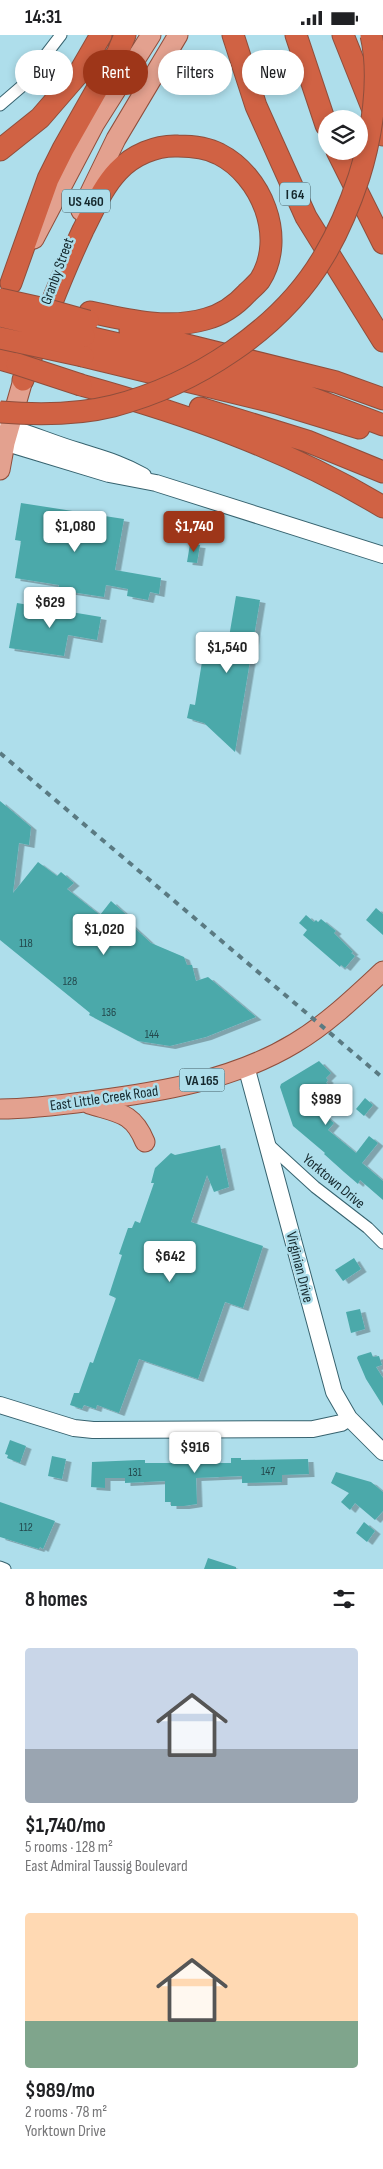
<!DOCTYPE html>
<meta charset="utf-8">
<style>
:root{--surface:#fff;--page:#f2f2f2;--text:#202124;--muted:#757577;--accent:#9e3619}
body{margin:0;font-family:"Sofia Sans Condensed",sans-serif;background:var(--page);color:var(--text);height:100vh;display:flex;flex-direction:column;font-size:19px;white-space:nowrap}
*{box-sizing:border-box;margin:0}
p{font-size:16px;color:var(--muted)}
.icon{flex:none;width:28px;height:28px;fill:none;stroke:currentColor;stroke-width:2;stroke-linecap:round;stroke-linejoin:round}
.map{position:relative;height:1534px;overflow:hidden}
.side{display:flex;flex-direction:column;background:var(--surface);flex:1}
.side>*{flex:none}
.top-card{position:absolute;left:15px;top:15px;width:354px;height:45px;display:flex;gap:10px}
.controls{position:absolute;left:318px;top:75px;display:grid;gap:10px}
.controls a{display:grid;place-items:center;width:50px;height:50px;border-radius:50%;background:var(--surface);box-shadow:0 2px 8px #0003;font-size:25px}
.price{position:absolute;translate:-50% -42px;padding:0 11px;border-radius:5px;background:#fff;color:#222;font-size:16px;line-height:32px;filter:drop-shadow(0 1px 2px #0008)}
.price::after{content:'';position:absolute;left:50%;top:30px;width:15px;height:11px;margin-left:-8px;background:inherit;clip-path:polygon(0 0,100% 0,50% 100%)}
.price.active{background:var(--accent);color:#fff}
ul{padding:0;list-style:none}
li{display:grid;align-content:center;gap:10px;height:265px;padding:0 25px}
li span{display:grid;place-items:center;height:155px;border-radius:5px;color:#555}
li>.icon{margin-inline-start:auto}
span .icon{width:90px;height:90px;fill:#fffc;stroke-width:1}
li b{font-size:21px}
h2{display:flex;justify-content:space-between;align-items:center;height:60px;padding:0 25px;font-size:21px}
.pill{padding:0 18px;border-radius:22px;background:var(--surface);box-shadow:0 2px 8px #0003;font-size:18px;line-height:45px}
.pill.active{background:var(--accent);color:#fff}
.status{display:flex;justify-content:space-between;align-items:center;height:35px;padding:0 25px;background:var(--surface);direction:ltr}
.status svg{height:14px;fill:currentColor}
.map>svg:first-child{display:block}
</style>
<div class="status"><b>14:31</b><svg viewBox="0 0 49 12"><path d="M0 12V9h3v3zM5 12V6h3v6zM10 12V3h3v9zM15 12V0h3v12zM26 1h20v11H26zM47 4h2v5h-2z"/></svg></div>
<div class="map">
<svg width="383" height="1534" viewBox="0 0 383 1534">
<defs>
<filter id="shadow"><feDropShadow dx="5.5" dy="3" stdDeviation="0" flood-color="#0004"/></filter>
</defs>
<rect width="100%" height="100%" fill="#aedeeb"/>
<path fill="#4ca9aa" filter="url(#shadow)" d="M21,468L124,484L115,535L161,543L159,559L150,557L148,565L127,561L128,554L106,550L104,562L58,555L59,550L15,543L21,506L15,505Z
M190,509L200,510L197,528L187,527Z
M236,561L260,565L235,717L204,688L187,683L190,669L195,670L206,602L209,603L210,599L229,602Z
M17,568L101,582L97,605L68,600L64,621L9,613Z
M0,766L31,792L29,810L19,808L13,858L38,827L57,841L61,837L74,848L67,854L100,880L111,866L129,882L127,886L151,908L184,922L187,930H192L196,946L208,942L256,982L206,1002L170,1011L138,1006L89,980L90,978L0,905Z
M376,873L383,879V900L366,885Z
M306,880L314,887L316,885L318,887L321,884L336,896L334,898L353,917L351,918L355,921L345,933L341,930L340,932L303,900L307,895L299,888Z
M319,1026L331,1038L326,1043L328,1045L326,1048L328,1049L311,1069L334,1088L328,1095L356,1118L369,1101L378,1108L362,1128L383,1146V1165L360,1145L358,1149L344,1137L324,1119L325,1118L293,1091L280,1052L281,1049Z
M365,1063L373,1070L364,1081L356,1074Z
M220,1110L229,1152L214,1157L207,1140L191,1187L263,1211L243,1273L225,1267L198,1344L139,1324L119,1378L97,1370L96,1374L84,1370L82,1374L70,1370L74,1358H79L90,1327L93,1328L116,1263L109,1260L122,1220L119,1219L128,1193H132L135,1186L140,1188L154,1148H151L155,1133L171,1118L175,1120Z
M354,1223L361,1234L343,1246L335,1235Z
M360,1274L365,1294L351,1298L346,1277Z
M371,1317L373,1322L379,1321L382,1330L376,1332L383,1343V1371L366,1344L357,1323L358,1321Z
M10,1405L26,1411L20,1428L7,1423L8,1420L5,1419Z
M52,1421L66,1424L62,1444L48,1441Z
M231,1423H241V1425L308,1424L309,1439L282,1440V1447L242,1448V1441L196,1443L197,1469L184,1471H171V1467H165V1446L125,1448V1443H105V1453L91,1452L92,1427L139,1425H145V1428H231Z
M336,1437L371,1447L383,1457V1476L375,1485L355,1468L350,1475L341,1467L349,1458L331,1448Z
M0,1467L55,1486L43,1514L40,1512L39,1514L0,1502Z
M364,1487L375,1496L367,1507L356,1498Z
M208,1523L236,1532V1534H204Z"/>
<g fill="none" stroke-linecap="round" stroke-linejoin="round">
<g stroke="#37636f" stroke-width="13">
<path id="street" d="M0,70L21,52L61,0
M268,1109L315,1152L368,1193L383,1208
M0,1532L5,1534"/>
</g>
<g stroke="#37636f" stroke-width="18">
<path id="secondary" d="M0,390C27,397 51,408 78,416C103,424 120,428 143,441
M0,406L109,439L156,448L383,520
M246,1031L334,1357L349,1383L383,1417
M0,1370L74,1393L93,1395L313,1394L341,1388L349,1383"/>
</g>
<g stroke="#8f4e3c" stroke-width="21">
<path id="primary" d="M81,176L116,104L178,0
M34,204L94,90L151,0
M0,435L5,408L27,331
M89,1069C118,1078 133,1077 145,1107
M0,1074C30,1074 61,1070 91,1066C160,1057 234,1045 295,1008C327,989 355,962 383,936"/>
</g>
<g stroke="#8f4e3c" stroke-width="23">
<path id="highway" d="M233,0L256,71L306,182L383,306
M296,0L326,90
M343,0L383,100
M0,115L40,83L79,38L101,0
M337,116L383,208
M11,248L48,144L63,114L118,17L125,0
M130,296L336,347L383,364
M84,301L218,332L272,348L383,390
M83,321L277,368L359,393
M0,324L17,329
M23,345C41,294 60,244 83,195C94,174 102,153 118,136C133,120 156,110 178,111C192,111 206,112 219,119C261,140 287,202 260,245C256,250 251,254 247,258C236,270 221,280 206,284C168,295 127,285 90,277
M81,350C186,379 289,415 383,472
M200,373L307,406L383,437"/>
</g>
<use href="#street" stroke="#fff" stroke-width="11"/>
<use href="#secondary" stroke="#fff" stroke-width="16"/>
<use href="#primary" stroke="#e3a18f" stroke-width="19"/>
<use href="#highway" stroke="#d06244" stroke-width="21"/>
<path stroke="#5a7a82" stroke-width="4" stroke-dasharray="6 6" stroke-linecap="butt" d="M0,718L383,1043"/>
<g stroke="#8f4e3c" stroke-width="23" stroke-linecap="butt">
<path id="highway-bridge" d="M0,264L45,274L88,286
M0,281L84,301
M0,303L83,321
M17,329L81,350
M0,377C37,380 77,380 113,371C194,350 281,295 324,221C339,196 350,169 359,142C372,101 381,42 371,0"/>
</g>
<use href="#highway-bridge" stroke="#d06244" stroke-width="21"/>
</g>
<g text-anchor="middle" stroke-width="5" stroke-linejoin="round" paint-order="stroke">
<g font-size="12" fill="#23484c">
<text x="26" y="912">118</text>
<text x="70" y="950">128</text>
<text x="109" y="981">136</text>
<text x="152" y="1003">144</text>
<text x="268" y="1440">147</text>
<text x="135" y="1441">131</text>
<text x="26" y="1496">112</text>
</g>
<g fill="#aedeeb" stroke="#435f66" stroke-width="1">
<rect x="280" y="147.5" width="30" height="23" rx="4"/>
<rect x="62" y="154.5" width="48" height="23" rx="4"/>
<rect x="179.5" y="1033.5" width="45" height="23" rx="4"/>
</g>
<g font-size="14" font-weight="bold" fill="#15282d">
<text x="295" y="164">I 64</text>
<text x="86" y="171">US 460</text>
<text x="202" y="1050">VA 165</text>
</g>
<g font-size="15" fill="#15282d" stroke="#aedeeb">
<text transform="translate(57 236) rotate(-70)" y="5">Granby Street</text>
<text transform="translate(104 1063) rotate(-8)" y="5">East Little Creek Road</text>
<text transform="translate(334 1146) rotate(40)" y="5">Yorktown Drive</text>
<text transform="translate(300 1232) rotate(76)" y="5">Virginian Drive</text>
</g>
</g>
</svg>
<div class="controls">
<a><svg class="icon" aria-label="layers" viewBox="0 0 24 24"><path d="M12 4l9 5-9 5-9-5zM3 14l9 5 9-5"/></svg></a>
</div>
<b class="price" style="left:75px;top:518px">$1,080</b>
<b class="price active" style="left:194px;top:518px">$1,740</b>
<b class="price" style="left:50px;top:594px">$629</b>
<b class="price" style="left:227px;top:639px">$1,540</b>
<b class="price" style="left:104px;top:921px">$1,020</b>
<b class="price" style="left:326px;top:1091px">$989</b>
<b class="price" style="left:170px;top:1248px">$642</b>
<b class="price" style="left:195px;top:1439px">$916</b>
<div class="top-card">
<a class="pill">Buy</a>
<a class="pill active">Rent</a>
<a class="pill">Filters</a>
<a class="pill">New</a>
</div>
</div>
<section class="side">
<h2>8 homes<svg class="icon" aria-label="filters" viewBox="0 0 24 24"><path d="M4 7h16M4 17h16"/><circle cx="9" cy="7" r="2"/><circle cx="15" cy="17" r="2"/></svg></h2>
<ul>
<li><span style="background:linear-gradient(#c9d6e8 65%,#9aa5b1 0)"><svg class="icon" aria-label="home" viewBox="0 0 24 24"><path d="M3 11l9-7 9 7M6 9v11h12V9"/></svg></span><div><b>$1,740/mo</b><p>5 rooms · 128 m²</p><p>East Admiral Taussig Boulevard</p></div></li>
<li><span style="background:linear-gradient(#ffd9b3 70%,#7fa58c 0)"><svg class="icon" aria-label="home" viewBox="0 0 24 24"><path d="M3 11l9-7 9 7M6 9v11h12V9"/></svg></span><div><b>$989/mo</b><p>2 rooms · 78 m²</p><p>Yorktown Drive</p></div></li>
</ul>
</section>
